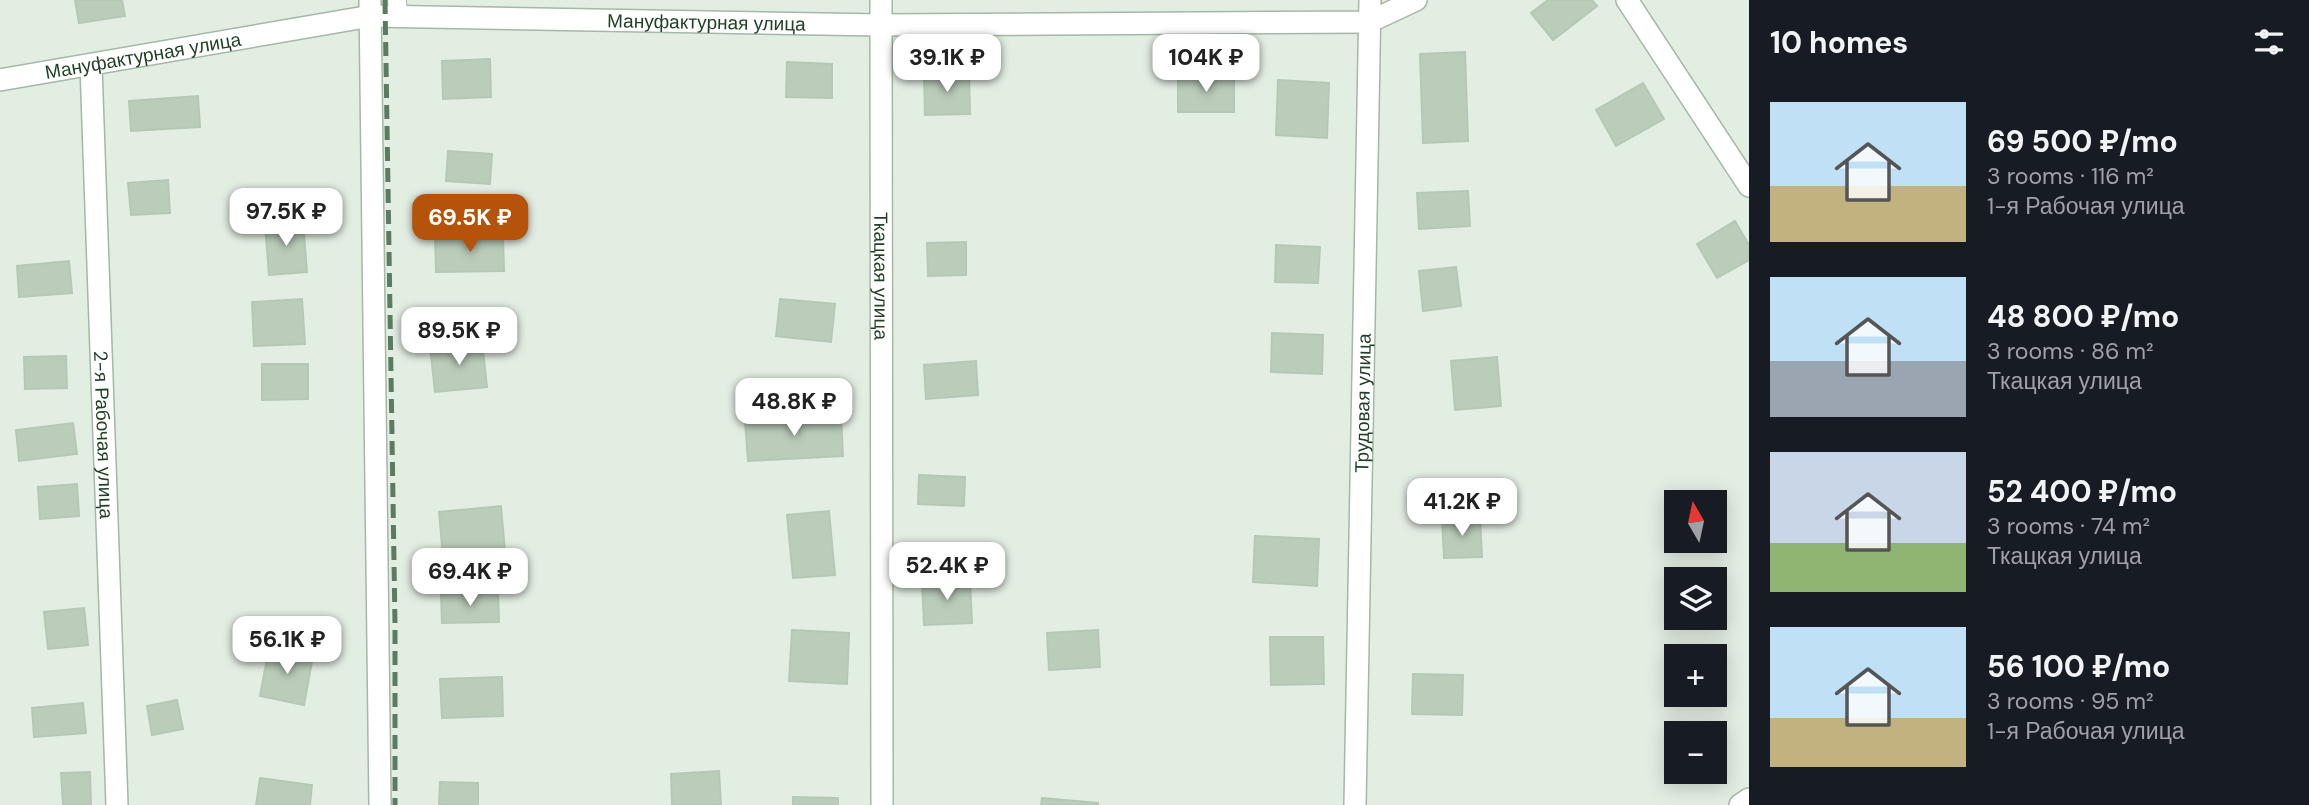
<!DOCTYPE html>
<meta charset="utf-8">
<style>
:root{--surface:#171b24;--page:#20242c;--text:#f1f3f6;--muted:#9ea1a6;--accent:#b45309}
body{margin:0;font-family:"DM Sans",sans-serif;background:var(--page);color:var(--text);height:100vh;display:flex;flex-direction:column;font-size:26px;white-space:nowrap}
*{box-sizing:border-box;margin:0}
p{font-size:23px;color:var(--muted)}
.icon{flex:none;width:38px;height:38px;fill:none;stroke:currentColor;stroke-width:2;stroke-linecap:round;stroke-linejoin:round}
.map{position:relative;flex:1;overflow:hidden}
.drawer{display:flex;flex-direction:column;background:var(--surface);width:560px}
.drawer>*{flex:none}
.needle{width:46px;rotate:351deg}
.controls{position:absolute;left:1664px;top:490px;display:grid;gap:14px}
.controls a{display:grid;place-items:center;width:63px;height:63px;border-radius:0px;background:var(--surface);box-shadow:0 4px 18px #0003;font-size:35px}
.price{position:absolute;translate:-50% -60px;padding:0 16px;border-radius:14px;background:#fff;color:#222;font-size:23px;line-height:46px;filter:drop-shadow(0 2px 4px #0008)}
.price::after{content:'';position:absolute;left:50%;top:42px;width:21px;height:16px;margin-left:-10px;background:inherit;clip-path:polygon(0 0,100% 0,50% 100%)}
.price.on{background:var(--accent);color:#fff}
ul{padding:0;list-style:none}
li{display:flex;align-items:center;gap:21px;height:175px;padding:0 21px}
li span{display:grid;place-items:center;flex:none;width:196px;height:140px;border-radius:0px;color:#555}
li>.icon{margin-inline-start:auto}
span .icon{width:84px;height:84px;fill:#fffc;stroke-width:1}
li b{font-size:30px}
h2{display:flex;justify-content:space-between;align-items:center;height:84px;padding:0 21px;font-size:30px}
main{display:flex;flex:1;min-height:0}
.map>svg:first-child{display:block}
</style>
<main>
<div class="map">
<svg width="1749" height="805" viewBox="0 0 1749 805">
<rect width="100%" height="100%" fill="#e3eee3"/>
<path fill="#bcb" stroke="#b5c8b5" stroke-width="2" d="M75,0H122L125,16L79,23Z
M1548,0H1592L1597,6L1553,40L1531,13Z
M1465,52L1468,141L1423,143L1420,54Z
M490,59L491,97L443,99L442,61Z
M787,62L832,64V98L786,97Z
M924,73H969L970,114L925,115Z
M1234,76V112H1178V77Z
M1278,80L1329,83L1327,138L1276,135Z
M1643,83L1664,119L1616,146L1596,110Z
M198,96L200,127L131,131L129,101Z
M448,151L492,154L490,184L446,181Z
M168,180L170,213L131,215L128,183Z
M1468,191L1470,226L1419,229L1417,193Z
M303,221L307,272L269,275L265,224Z
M1735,221L1749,245V260L1717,278L1697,244Z
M503,235L504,271L436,272L435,237Z
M966,242V275L928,276L927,243Z
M1276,245L1320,247L1318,283L1275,282Z
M69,261L72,293L19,297L17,266Z
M1456,267L1461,306L1423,311L1419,271Z
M302,299L305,344L254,346L252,302Z
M780,299L835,304L831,342L776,336Z
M1272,333L1323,335L1322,374L1271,372Z
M482,341L487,387L435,392L430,346Z
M66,356L67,388L25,389L24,357Z
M1497,357L1501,406L1455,410L1451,361Z
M976,361L978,395L926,399L924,365Z
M262,364H308V399L262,400Z
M841,416L843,456L748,461L745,421Z
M73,423L77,454L19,461L16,430Z
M919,475L965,477L964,506L918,504Z
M77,484L79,516L40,519L38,487Z
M501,506L506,563L444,568L439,512Z
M829,511L835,575L793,578L787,515Z
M1480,517L1482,557L1444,558L1442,518Z
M1255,536L1319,539L1317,586L1253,582Z
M970,579L972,623L924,625L922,581Z
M498,592L499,622L442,623L441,595Z
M84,608L88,645L48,649L44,612Z
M792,630L849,633L847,684L789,681Z
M1098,630L1100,667L1049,670L1047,633Z
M1270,637H1323L1324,684L1271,685Z
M269,648L313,656L304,705L260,696Z
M1413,674L1463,675L1462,715L1412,714Z
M502,677L503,716L442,718L440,679Z
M177,700L183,729L152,735L147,706Z
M83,703L86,733L34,737L32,708Z
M719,771L721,805H672L671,774Z
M90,772L91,805H63L61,773Z
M260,778L312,785L310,805H256Z
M440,782L478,783V805H439Z
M793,797L838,798V805H793Z
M1042,798L1098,803V805H1041Z"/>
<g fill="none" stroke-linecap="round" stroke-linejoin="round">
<g stroke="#a5b7a7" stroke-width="20">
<path id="service" d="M397,0L398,15"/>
</g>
<g stroke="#a5b7a7" stroke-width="24">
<g id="minor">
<path d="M370,0L380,805"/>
<path id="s1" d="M881,0L882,805"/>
<path d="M1627,0L1749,186"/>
<path id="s2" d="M91,66L117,805"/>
<path id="s3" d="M0,80L371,16L880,25L1369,22L1416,0"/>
<path id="s4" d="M1355,805L1370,0"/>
<path d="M1740,805L1749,799"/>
</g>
</g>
<use href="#service" stroke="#fff" stroke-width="18"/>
<use href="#minor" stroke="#fff" stroke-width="21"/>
<path stroke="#5c7c61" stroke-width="5" stroke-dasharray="14 7" stroke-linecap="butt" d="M385,0L395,624V805"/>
</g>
<g text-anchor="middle" stroke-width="5" stroke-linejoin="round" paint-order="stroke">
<g font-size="19" fill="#214126" stroke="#f4faf4">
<text dy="7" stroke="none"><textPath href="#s3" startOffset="712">Мануфактурная улица</textPath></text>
<text dy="7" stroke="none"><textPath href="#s3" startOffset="145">Мануфактурная улица</textPath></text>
<text dy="7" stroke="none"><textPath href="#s1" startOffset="276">Ткацкая улица</textPath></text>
<text dy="7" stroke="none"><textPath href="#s4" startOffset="402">Трудовая улица</textPath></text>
<text dy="7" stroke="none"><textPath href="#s2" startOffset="369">2-я Рабочая улица</textPath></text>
</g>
</g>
</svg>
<div class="controls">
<a><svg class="needle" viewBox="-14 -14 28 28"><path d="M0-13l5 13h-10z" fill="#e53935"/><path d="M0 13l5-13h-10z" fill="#9ea1a6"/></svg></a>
<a><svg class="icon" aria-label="layers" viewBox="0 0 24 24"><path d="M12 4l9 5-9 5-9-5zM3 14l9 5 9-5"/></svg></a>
<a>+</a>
<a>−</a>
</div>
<b class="price" style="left:947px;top:94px">39.1K ₽</b>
<b class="price" style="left:1206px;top:94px">104K ₽</b>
<b class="price" style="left:286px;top:248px">97.5K ₽</b>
<b class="price on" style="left:470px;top:254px">69.5K ₽</b>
<b class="price" style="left:459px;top:367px">89.5K ₽</b>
<b class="price" style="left:794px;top:438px">48.8K ₽</b>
<b class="price" style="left:1462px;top:538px">41.2K ₽</b>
<b class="price" style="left:947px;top:602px">52.4K ₽</b>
<b class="price" style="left:470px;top:608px">69.4K ₽</b>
<b class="price" style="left:287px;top:676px">56.1K ₽</b>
</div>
<section class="drawer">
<h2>10 homes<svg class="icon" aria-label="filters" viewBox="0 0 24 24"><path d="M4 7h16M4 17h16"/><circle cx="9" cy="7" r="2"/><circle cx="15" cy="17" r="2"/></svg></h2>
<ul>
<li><span style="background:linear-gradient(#bfe0f5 60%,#c2b280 0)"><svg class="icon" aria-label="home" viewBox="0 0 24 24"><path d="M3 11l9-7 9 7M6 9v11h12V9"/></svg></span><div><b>69 500 ₽/mo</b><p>3 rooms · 116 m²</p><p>1-я Рабочая улица</p></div></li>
<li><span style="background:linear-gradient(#bfe0f5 60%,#9aa5b1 0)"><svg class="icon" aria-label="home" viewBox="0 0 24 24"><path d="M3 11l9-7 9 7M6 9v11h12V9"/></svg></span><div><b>48 800 ₽/mo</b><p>3 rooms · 86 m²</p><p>Ткацкая улица</p></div></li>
<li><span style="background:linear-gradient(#c9d6e8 65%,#8fb573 0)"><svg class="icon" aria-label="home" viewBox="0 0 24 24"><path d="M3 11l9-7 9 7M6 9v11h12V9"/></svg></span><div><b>52 400 ₽/mo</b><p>3 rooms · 74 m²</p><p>Ткацкая улица</p></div></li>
<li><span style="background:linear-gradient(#bfe0f5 65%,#c2b280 0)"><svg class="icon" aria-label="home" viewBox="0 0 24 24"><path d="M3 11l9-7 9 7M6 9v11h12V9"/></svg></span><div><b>56 100 ₽/mo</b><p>3 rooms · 95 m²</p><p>1-я Рабочая улица</p></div></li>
</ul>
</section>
</main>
